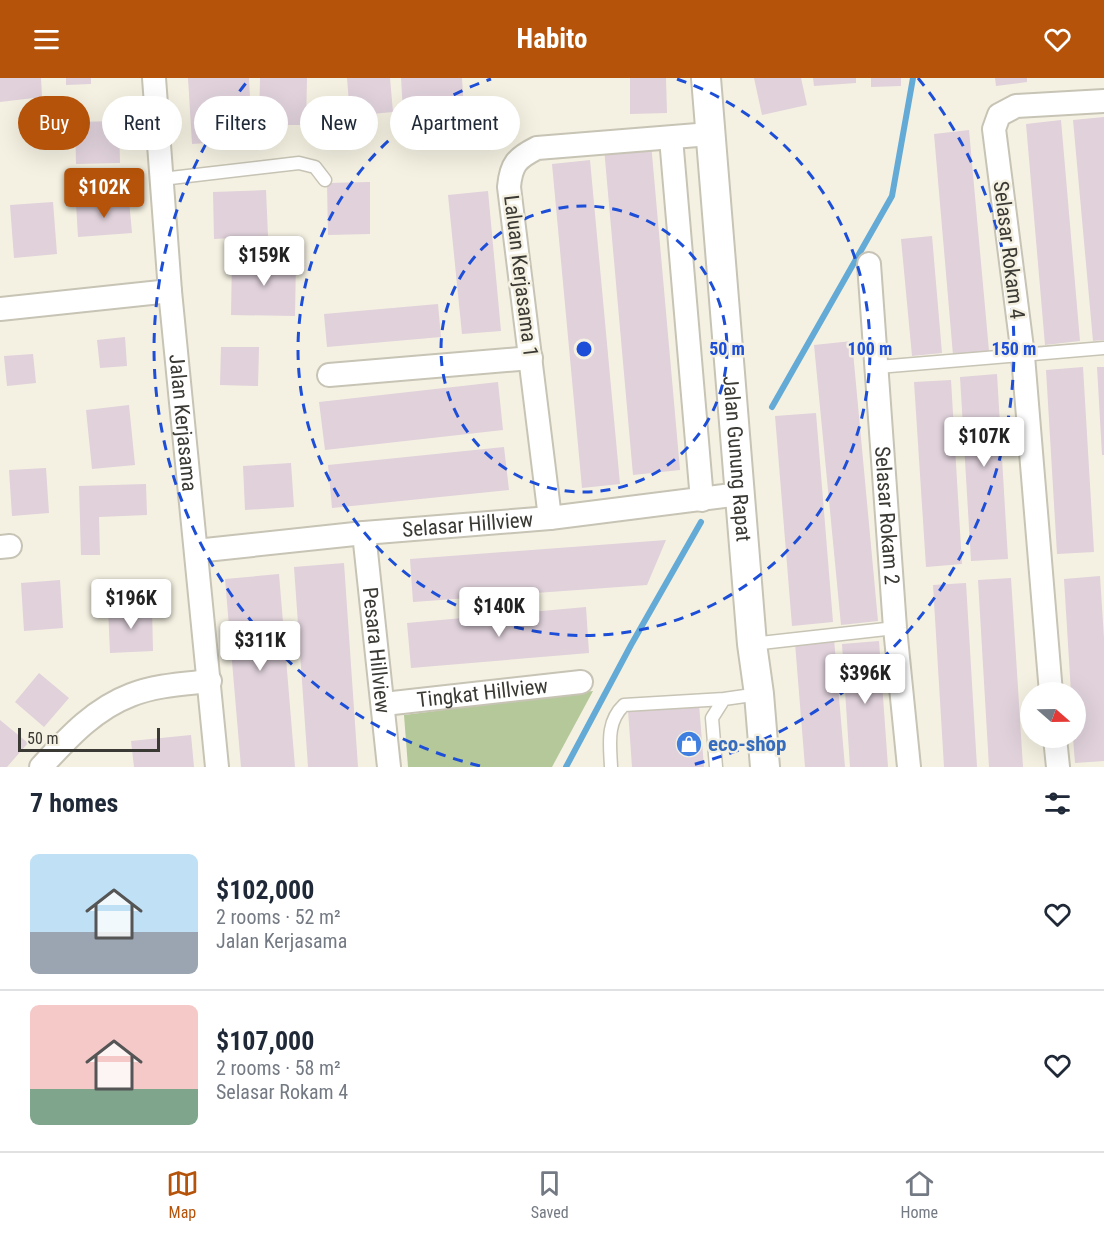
<!DOCTYPE html>
<meta charset="utf-8">
<style>
:root{--surface:#fff;--page:#f6f6f7;--text:#1f2937;--muted:#747a83;--line:#e0e1e3;--accent:#b45309}
body{margin:0;font-family:"Roboto Condensed",sans-serif;background:var(--page);color:var(--text);height:100vh;display:flex;flex-direction:column;font-size:22px;white-space:nowrap}
*{box-sizing:border-box;margin:0}
p{font-size:20px;color:var(--muted)}
.icon{flex:none;width:33px;height:33px;fill:none;stroke:currentColor;stroke-width:2;stroke-linecap:round;stroke-linejoin:round}
.map{position:relative;height:689px;overflow:hidden}
.details{display:flex;flex-direction:column;background:var(--surface);flex:1}
.details>*{flex:none}
.banner{position:absolute;left:18px;top:18px;width:600px;height:54px;display:flex;gap:12px}
.needle{width:39px;rotate:110deg}
.controls{position:absolute;left:1020px;top:604px;display:grid;gap:12px}
.controls a{display:grid;place-items:center;width:66px;height:66px;border-radius:50%;background:var(--surface);box-shadow:0 6px 24px #0002;font-size:30px}
.scale{position:absolute;left:18px;bottom:15px;width:142px;box-sizing:border-box;padding-left:6px;border:3px solid #3a3933;border-top:0;font-size:16px;line-height:21px;white-space:nowrap;color:#3a3933;-webkit-text-stroke:4px #f4f1e2;paint-order:stroke}
.price{position:absolute;translate:-50% -51px;padding:0 14px;border-radius:6px;background:#fff;color:#222;font-size:20px;line-height:39px;filter:drop-shadow(0 2px 3px #0008)}
.price::after{content:'';position:absolute;left:50%;top:36px;width:18px;height:14px;margin-left:-9px;background:inherit;clip-path:polygon(0 0,100% 0,50% 100%)}
.price.selected{background:var(--accent);color:#fff}
ul{padding:0;list-style:none}
li{display:flex;align-items:center;gap:18px;height:150px;padding:0 30px}
li+li{border-top:2px solid var(--line)}
li span{display:grid;place-items:center;flex:none;width:168px;height:120px;border-radius:9px;color:#555}
li>.icon{margin-inline-start:auto}
span .icon{width:72px;height:72px;fill:#fffc;stroke-width:1}
li b{font-size:26px}
h2{display:flex;justify-content:space-between;align-items:center;height:72px;padding:0 30px;font-size:26px}
.chip{padding:0 21px;border-radius:27px;background:var(--surface);box-shadow:0 6px 24px #0002;font-size:21px;line-height:54px}
.chip.selected{background:var(--accent);color:#fff}
header{display:flex;justify-content:space-between;align-items:center;height:78px;padding:0 30px;background:var(--accent);color:#fff;font-size:27px;font-weight:700}
.tab-bar{display:flex;justify-content:space-around;align-items:center;height:84px;border-top:2px solid var(--line);background:var(--surface);font-size:16px;color:var(--muted)}
.tab-bar a{display:grid;justify-items:center;gap:3px}
.tab-bar .selected{color:var(--accent)}
.map>svg:first-child{display:block}
</style>
<header><svg class="icon" aria-label="menu" viewBox="0 0 24 24"><path d="M4 6h16M4 12h16M4 18h16"/></svg>Habito<svg class="icon" aria-label="heart" viewBox="0 0 24 24"><path d="M12 20l-8-8c-3-5 5-10 8-4 3-6 11-1 8 4z"/></svg></header>
<div class="map">
<svg width="1104" height="689" viewBox="0 0 1104 689">
<rect width="100%" height="100%" fill="#f4f1e2"/>
<path fill="#b5c89a" d="M593,613L552,689H408L404,637Z"/>
<g fill="none" stroke-linecap="round" stroke-linejoin="round">
<path stroke="#63aad7" stroke-width="6" d="M772,329L892,118L913,0
M566,689L631,567L701,444"/>
</g>
<path fill="#e0d1db" d="M0,0H41L42,19L0,24Z
M66,0H91V6L66,7Z
M188,0H249L252,62L192,66Z
M260,0H307L306,47H259Z
M347,0H390L393,34L350,38Z
M401,0H462L465,49L404,52Z
M630,0H666L667,35L630,36Z
M754,0H801L807,27L762,37Z
M813,0H856V5L814,8Z
M871,0H901V8L871,9Z
M995,0H1027V4L996,8Z
M1104,39V262L1093,263L1073,42Z
M1061,42L1080,263L1045,267L1026,46Z
M119,43L120,85L76,86L75,44Z
M969,52L989,273L953,277L934,56Z
M651,65L680,392L633,397L604,70Z
M590,82L620,406L582,410L552,86Z
M370,104V156L328,157L327,105Z
M266,112L268,158L214,161L213,114Z
M488,113L501,253L462,256L448,117Z
M129,122L132,155L78,159L76,126Z
M53,124L57,176L14,180L10,127Z
M932,158L942,275L912,278L901,161Z
M232,181L296,182L295,238L231,237Z
M438,226L441,259L327,269L324,236Z
M125,259L127,288L100,290L97,262Z
M852,263L878,543L841,547L814,267Z
M221,269H259L258,308L220,307Z
M33,276L36,305L7,308L4,278Z
M1083,289L1094,474L1057,476L1046,292Z
M1097,289H1104V377H1102Z
M997,296L1008,481L971,483L960,299Z
M951,302L962,486L926,489L914,304Z
M498,304L503,352L325,372L319,324Z
M129,327L135,387L92,391L86,332Z
M816,335L833,544L792,548L775,338Z
M504,369L509,412L332,430L328,387Z
M291,385L294,429L245,432L243,388Z
M46,390L49,435L12,438L9,392Z
M146,406L147,437L99,439L100,477H81L79,408Z
M666,462L647,507L413,524L410,481Z
M344,485L358,689H308L294,489Z
M279,496L295,689H241L225,501Z
M1100,498L1104,560V683L1075,685L1073,660H1076V615H1071L1064,501Z
M1011,500L1023,689H989L978,502Z
M60,502L63,550L24,553L21,505Z
M966,505L977,689H944L933,507Z
M152,529L153,573L110,575L108,531Z
M586,529L589,575L411,590L407,545Z
M834,561L845,689H805L795,565Z
M879,563L888,689H850L842,566Z
M39,595L69,620L44,649L15,624Z
M699,626L704,689H632L628,632Z
M0,642L28,665L7,689H0Z
M191,657L194,689H134L131,663Z"/>
<g fill="none" stroke-linecap="round" stroke-linejoin="round">
<g stroke="#c7c4b5" stroke-width="15">
<path id="service" d="M162,101L299,85L315,89L325,102
M878,289L1104,270
M752,566L895,550
M611,689C610,666 606,644 624,627L724,621
M716,689L712,640L724,621L759,616"/>
</g>
<g stroke="#c7c4b5" stroke-width="26">
<g id="minor">
<path id="s1" d="M154,0L170,213L217,689"/>
<path d="M671,60L702,422"/>
<path id="s2" d="M869,186L895,550L909,689"/>
<path d="M0,231L170,213"/>
<path d="M329,297L531,280"/>
<path d="M550,440L509,109C511,86 517,80 537,70L710,56"/>
<path id="s3" d="M364,455L389,689"/>
<path d="M0,469L10,468"/>
<path id="s4" d="M196,473L364,455L550,440L740,416"/>
<path d="M1051,615L1023,278L994,51L999,37L1016,28L1104,23"/>
<path id="s5" d="M384,626L581,604"/>
<path d="M1055,660L1058,689"/>
<path d="M41,689C68,660 94,631 131,617C156,607 184,606 210,603"/>
</g>
</g>
<g stroke="#c7c4b5" stroke-width="32">
<g id="tertiary">
<path id="s6" d="M706,0L752,566L759,616L765,689"/>
</g>
</g>
<use href="#service" stroke="#fff" stroke-width="12"/>
<use href="#minor" stroke="#fff" stroke-width="22"/>
<use href="#tertiary" stroke="#fff" stroke-width="28"/>
</g>
<g fill="none" stroke="#1d4ed8" stroke-width="3" stroke-dasharray="10 8">
<circle cx="584" cy="271" r="143"/>
<path d="M677 1A286 286 0 1 1 491 1"/>
<path d="M480 688A430 430 0 0 1 250 0M918 0A430 430 0 0 1 688 688"/>
</g>
<defs>
<g id="shop-disc" transform="scale(1.35)"><circle r="9.5" fill="#3f7fe0" stroke="#f4f1e2"/><path d="M-5-2.5h2.3a2.7 3.5 0 0 1 5.4 0H5L5.5 6h-11ZM-1.5-2.5h3a1.5 2.3 0 0 0-3 0Z" fill="#fff"/></g>
</defs>
<g fill-rule="evenodd">
<use href="#shop-disc" x="689" y="666"/>
</g>
<g text-anchor="middle" stroke-width="5" stroke-linejoin="round" paint-order="stroke">
<g font-size="21" fill="#3a3933" stroke="#f4f1e2">
<text transform="translate(1009 172) rotate(83)" y="7">Selasar Rokam 4</text>
<text transform="translate(521 198) rotate(83)" y="7">Laluan Kerjasama 1</text>
<text dy="7" stroke="none"><textPath href="#s1" startOffset="346">Jalan Kerjasama</textPath></text>
<text dy="7" stroke="none"><textPath href="#s6" startOffset="382">Jalan Gunung Rapat</textPath></text>
<text dy="7" stroke="none"><textPath href="#s2" startOffset="252">Selasar Rokam 2</textPath></text>
<text dy="7" stroke="none"><textPath href="#s4" startOffset="273">Selasar Hillview</textPath></text>
<text dy="7" stroke="none"><textPath href="#s3" startOffset="118">Pesara Hillview</textPath></text>
<text dy="7" stroke="none"><textPath href="#s5" startOffset="99">Tingkat Hillview</textPath></text>
</g>
<g font-size="21" font-weight="bold" fill="#366cbe" stroke="#f4f1e2" text-anchor="start">
<text x="708" y="673">eco-shop</text>
</g>
</g>
<circle cx="584" cy="271" r="9" fill="#1d4ed8" stroke="#f4f1e2" stroke-width="3"/>
<g font-size="18" text-anchor="middle" font-weight="bold" fill="#1d4ed8" stroke="#f4f1e2" stroke-width="5" stroke-linejoin="round" paint-order="stroke">
<text x="727" y="277">50 m</text>
<text x="870" y="277">100 m</text>
<text x="1014" y="277">150 m</text>
</g>
</svg>
<div class="controls">
<a><svg class="needle" viewBox="-14 -14 28 28"><path d="M0-13l5 13h-10z" fill="#e53935"/><path d="M0 13l5-13h-10z" fill="#747a83"/></svg></a>
</div>
<div class="scale">50 m</div>
<b class="price selected" style="left:104px;top:141px">$102K</b>
<b class="price" style="left:264px;top:209px">$159K</b>
<b class="price" style="left:984px;top:390px">$107K</b>
<b class="price" style="left:131px;top:552px">$196K</b>
<b class="price" style="left:499px;top:560px">$140K</b>
<b class="price" style="left:260px;top:594px">$311K</b>
<b class="price" style="left:865px;top:627px">$396K</b>
<div class="banner">
<a class="chip selected">Buy</a>
<a class="chip">Rent</a>
<a class="chip">Filters</a>
<a class="chip">New</a>
<a class="chip">Apartment</a>
</div>
</div>
<section class="details">
<h2>7 homes<svg class="icon" aria-label="filters" viewBox="0 0 24 24"><path d="M4 7h16M4 17h16"/><circle cx="9" cy="7" r="2"/><circle cx="15" cy="17" r="2"/></svg></h2>
<ul>
<li><span style="background:linear-gradient(#bfe0f5 65%,#9aa5b1 0)"><svg class="icon" aria-label="home" viewBox="0 0 24 24"><path d="M3 11l9-7 9 7M6 9v11h12V9"/></svg></span><div><b>$102,000</b><p>2 rooms · 52 m²</p><p>Jalan Kerjasama</p></div><svg class="icon" aria-label="heart" viewBox="0 0 24 24"><path d="M12 20l-8-8c-3-5 5-10 8-4 3-6 11-1 8 4z"/></svg></li>
<li><span style="background:linear-gradient(#f6c9c9 70%,#7fa58c 0)"><svg class="icon" aria-label="home" viewBox="0 0 24 24"><path d="M3 11l9-7 9 7M6 9v11h12V9"/></svg></span><div><b>$107,000</b><p>2 rooms · 58 m²</p><p>Selasar Rokam 4</p></div><svg class="icon" aria-label="heart" viewBox="0 0 24 24"><path d="M12 20l-8-8c-3-5 5-10 8-4 3-6 11-1 8 4z"/></svg></li>
</ul>
</section>
<nav class="tab-bar">
<a class="selected"><svg class="icon" aria-label="map" viewBox="0 0 24 24"><path d="M3 6l6-2 6 2 6-2v14l-6 2-6-2-6 2zM9 4v14M15 6v14"/></svg>Map</a>
<a><svg class="icon" aria-label="saved" viewBox="0 0 24 24"><path d="M7 4h10v16l-5-4-5 4z"/></svg>Saved</a>
<a><svg class="icon" aria-label="home" viewBox="0 0 24 24"><path d="M3 11l9-7 9 7M6 9v11h12V9"/></svg>Home</a>
</nav>
